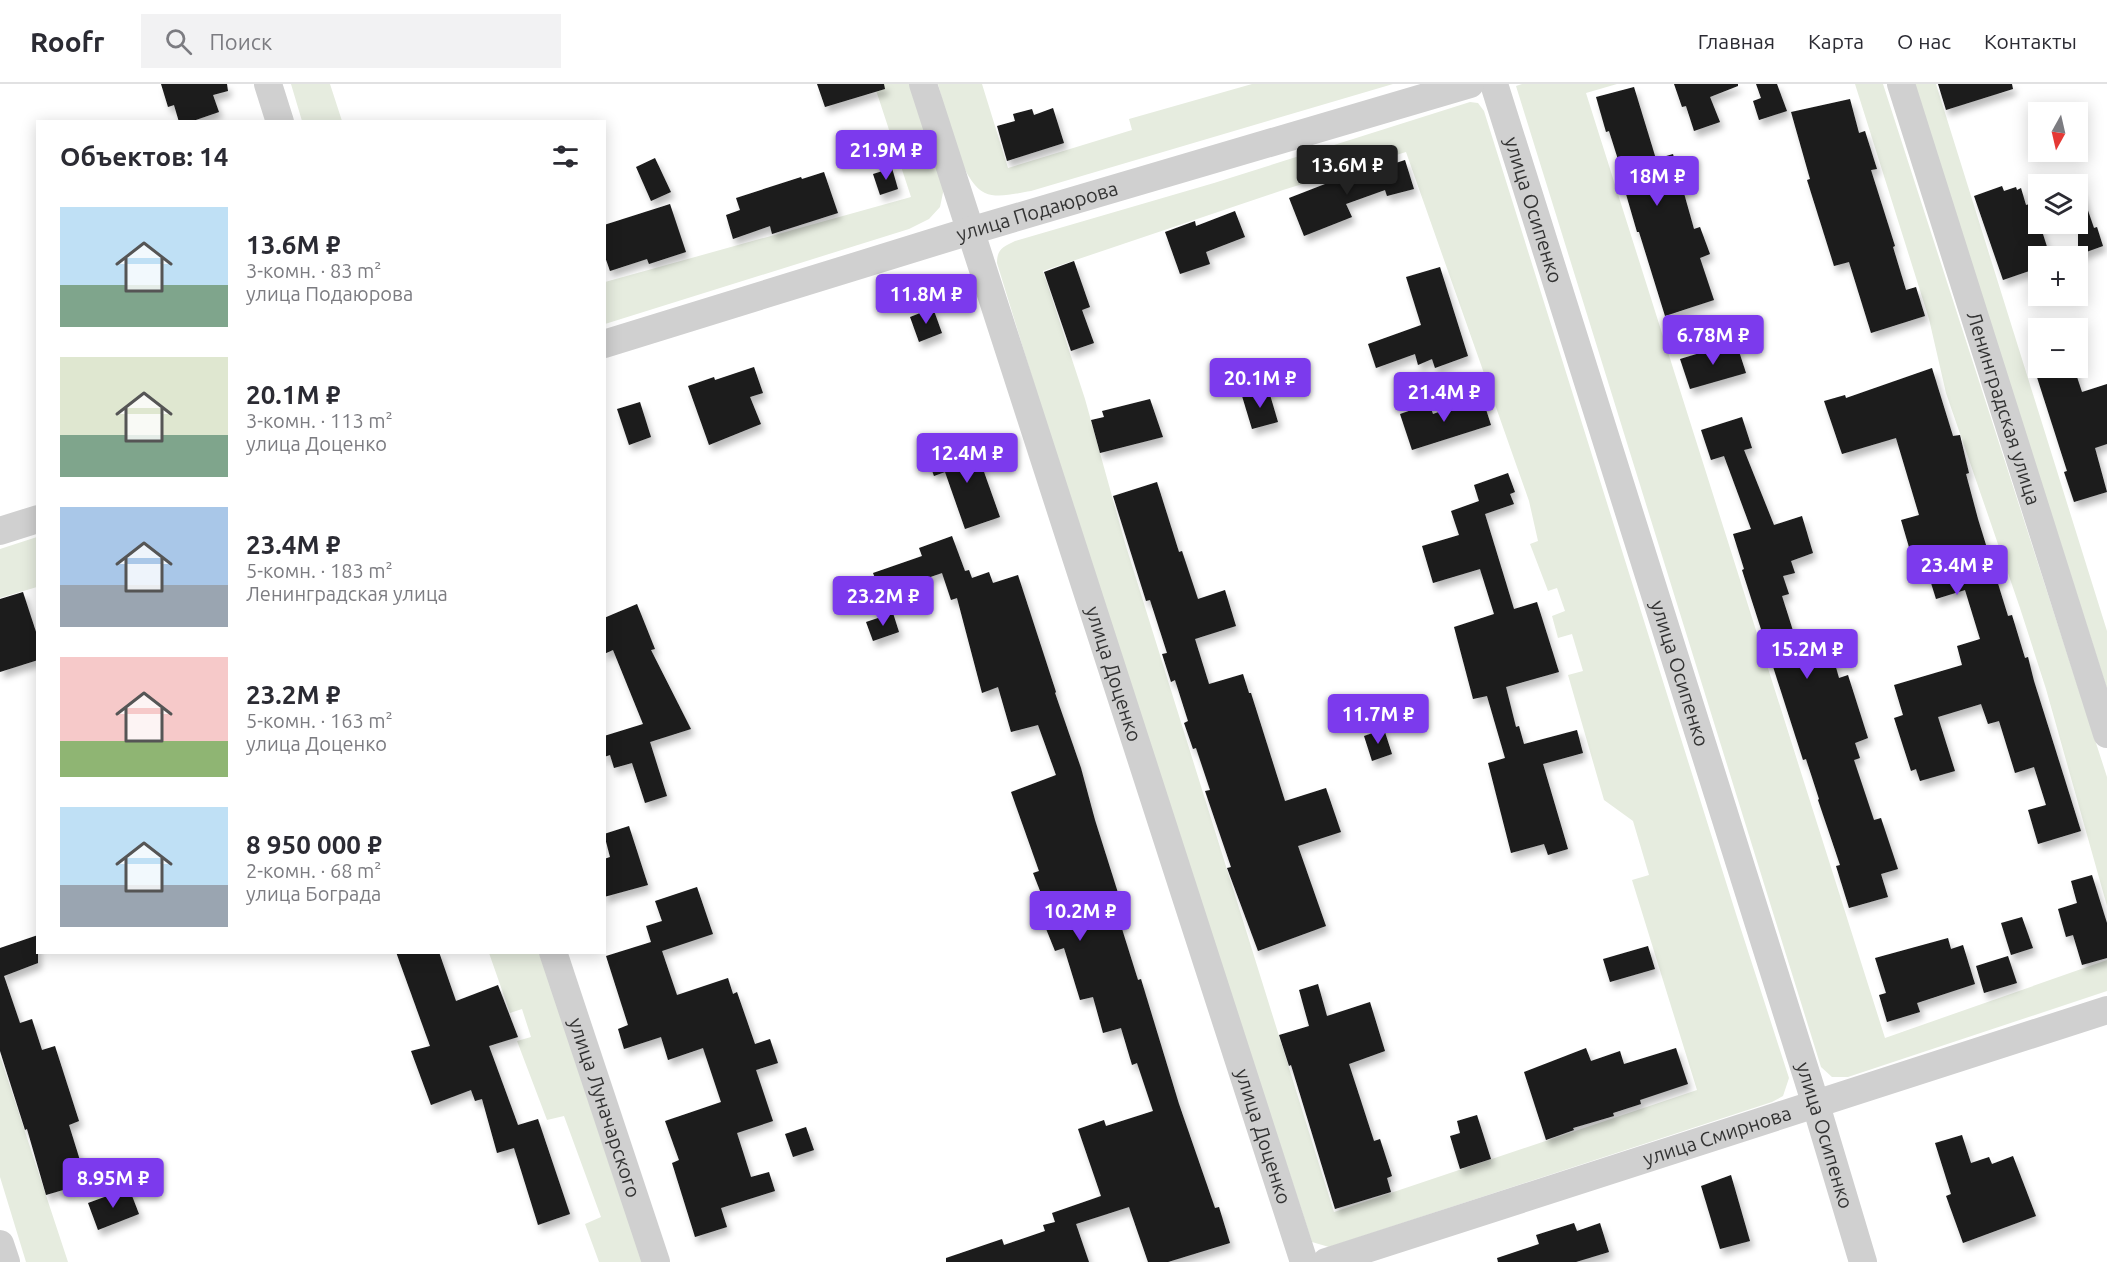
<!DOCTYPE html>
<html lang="ru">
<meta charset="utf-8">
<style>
:root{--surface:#fff;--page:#f2f2f3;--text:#2b2b33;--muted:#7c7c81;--line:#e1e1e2;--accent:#7c3aed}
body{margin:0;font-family:Ubuntu,sans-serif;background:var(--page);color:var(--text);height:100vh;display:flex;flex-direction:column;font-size:22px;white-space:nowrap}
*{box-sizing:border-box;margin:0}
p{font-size:20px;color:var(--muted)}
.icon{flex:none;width:33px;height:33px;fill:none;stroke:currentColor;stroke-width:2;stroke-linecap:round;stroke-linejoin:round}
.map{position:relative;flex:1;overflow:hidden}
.sheet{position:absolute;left:36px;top:36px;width:570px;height:834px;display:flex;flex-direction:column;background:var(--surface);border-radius:0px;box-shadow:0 3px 15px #0003}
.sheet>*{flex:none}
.needle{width:39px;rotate:188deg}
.tools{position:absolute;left:2028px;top:18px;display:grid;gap:12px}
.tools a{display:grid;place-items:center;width:60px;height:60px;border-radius:0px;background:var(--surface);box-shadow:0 3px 15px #0003;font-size:30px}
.price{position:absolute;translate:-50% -51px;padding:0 14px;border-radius:6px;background:var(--accent);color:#fff;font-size:20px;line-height:39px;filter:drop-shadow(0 2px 3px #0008)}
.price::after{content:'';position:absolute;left:50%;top:36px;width:18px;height:14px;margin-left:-9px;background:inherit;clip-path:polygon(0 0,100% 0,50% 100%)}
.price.current{background:#222;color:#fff}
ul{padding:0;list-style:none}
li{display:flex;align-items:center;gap:18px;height:150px;padding:0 24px}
li span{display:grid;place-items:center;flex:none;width:168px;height:120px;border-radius:0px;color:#555}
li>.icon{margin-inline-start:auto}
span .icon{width:72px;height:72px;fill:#fffc;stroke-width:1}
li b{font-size:26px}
h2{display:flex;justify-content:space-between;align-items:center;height:72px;padding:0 24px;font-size:26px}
header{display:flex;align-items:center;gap:36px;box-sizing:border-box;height:84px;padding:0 30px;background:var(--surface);border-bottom:2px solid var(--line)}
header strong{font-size:28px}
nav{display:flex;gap:33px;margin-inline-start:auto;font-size:21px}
.search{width:420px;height:54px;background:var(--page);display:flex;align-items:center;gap:15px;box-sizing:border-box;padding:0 21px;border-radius:0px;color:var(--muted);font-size:22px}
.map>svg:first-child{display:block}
</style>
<header>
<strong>Roofr</strong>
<div class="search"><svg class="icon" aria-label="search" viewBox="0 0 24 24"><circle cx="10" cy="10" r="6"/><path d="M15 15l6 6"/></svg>Поиск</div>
<nav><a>Главная</a><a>Карта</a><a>О нас</a><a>Контакты</a></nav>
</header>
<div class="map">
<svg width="2107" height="1178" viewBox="0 0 2107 1178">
<defs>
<filter id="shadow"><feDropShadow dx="3.5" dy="6" stdDeviation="3" flood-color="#0004"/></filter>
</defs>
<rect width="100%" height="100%" fill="#fff"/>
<path fill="#e6ecdf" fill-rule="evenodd" d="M291,0H330L342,37H302Z
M874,0H913L944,104L940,123L929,135L909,145L605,240V198L911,113Z
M938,0H982L1008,84L1132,46L1129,35L1252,0H1393L1031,107C1017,109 998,115 985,109C959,96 946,28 938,0Z
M1522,0H1617L1586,9L1885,954L2107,876V907L1848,993H1832L1821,983L1516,2Z
M1855,0H1883L2107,693V822L2046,605L2020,524L1946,309L1929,235Z
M1914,0H1936L2107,547V605Z
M1470,18L1478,19L1484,27L1736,830L1789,994L1783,1012L1772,1018L1329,1163L1312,1158L1078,443L997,179C997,165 1003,163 1015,157L1214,99ZM1406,68L1529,417L1538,457L1530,460L1548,507L1557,504L1565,527L1552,532L1558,554L1572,550L1583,587L1568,591L1604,716L1633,737L1649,791L1632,796L1697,1006L1334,1128L1125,459L1085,315L1043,187L1283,106Z
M37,453V503L0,514V465Z
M489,869H544L644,1178H599L585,1140L601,1133L564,1032L547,1036L517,957L531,953L522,925L510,929Z
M0,972L68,1178H26L0,1093Z"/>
<path fill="#1a1a1a" filter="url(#shadow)" d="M161,0H227L228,7L213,11L219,28L190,38H179L174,21L168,23Z
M817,0H884L885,5L825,23Z
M1674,0H1738V2L1710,13L1720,38L1694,47L1686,22L1682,23Z
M1756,0H1777L1787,27L1759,36L1753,17L1761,14Z
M1938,0H2012L2013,5L1946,26Z
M1634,3L1656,75L1673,70L1694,145L1700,143L1710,170L1700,174L1714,216L1665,232L1639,148H1637L1619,86L1621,85L1609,47L1606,48L1596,13Z
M1850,15L1859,49L1865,47L1877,85L1871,86L1895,162L1893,163L1906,206L1916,203L1925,232L1871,249L1849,178L1834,182L1807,96L1810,95L1791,28Z
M1053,24L1064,59L1007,77L997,42L1015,37L1013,30L1032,25L1034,31Z
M655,74L671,108L651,117L636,83Z
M1405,76L1414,105L1387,112L1385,106L1346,120L1352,133L1304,152L1289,114L1343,93L1344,96Z
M892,84L898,105L880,111L873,90Z
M824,88L838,129L772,150L770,142L733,155L726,131L740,126L736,114L801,93L802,95Z
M2002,102L2004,107L2016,103L2017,106L2021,104L2026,121L2033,119L2050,172H2038V184L2003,196L1974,112Z
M2078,106H2081L2094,144L2097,143L2103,162L2078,171Z
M670,120L686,168L649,180L647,175L610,187L604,170V141Z
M1235,127L1245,153L1206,168L1210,180L1180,190L1165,148L1195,137L1196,142Z
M1074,177L1090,223L1082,226L1094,259L1071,267L1044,188Z
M1440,183L1468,272L1435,284L1432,275L1418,281L1415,270L1376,284L1368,260L1421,241L1406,193Z
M933,224L942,249L919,258L910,233Z
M1736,258L1746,289L1690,305L1680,275Z
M754,283L763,309L750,313L761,340L709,361L688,302L714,293L715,296Z
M1932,284L1953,352L1960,351L1969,389L1966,390L1978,435L2008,532L2012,531L2025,574L2028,573L2034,597L2081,747L2038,760L2028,726L2046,721L2034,683L2015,689L1999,637L1988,640L1981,620L1938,633L1955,687L1920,697L1916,685L1911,687L1894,634L1903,631L1894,601L1962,581L1957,562L1980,555L1965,506L1936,515L1921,467L1911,470L1901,436L1919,431L1896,354L1842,370L1824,317L1845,311L1846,314Z
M2034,284H2074L2082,308L2107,300V360L2095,364L2107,408L2074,418L2064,388L2067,387Z
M1268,304L1278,338L1252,345L1242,312Z
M1482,313L1491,341L1412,366L1400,330L1429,320L1433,330Z
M1150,315L1163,353L1100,369L1091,336L1104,333L1102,327Z
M640,318L651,353L629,361L617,325Z
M1742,333L1752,364L1744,366L1774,441L1802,432L1813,469L1791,477L1795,489L1783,492L1789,510L1782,512L1795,553L1805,550L1814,579L1833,573L1839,594L1848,591L1868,654L1855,659L1860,674L1854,676L1874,736L1881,734L1898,785L1881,790L1888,813L1849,824L1836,782L1840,781L1818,716L1819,715L1806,675L1803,676L1742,486L1744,485L1733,450L1751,445L1724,372L1711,376L1701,346Z
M973,357L1000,433L965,445L945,388L934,392L927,373Z
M1508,389L1515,408L1510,410L1514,420L1485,430L1514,525L1537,518L1559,588L1506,603L1516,643L1519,642L1524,660L1577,646L1583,669L1543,680L1568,765L1548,771L1544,760L1511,769L1488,679L1505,674L1487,612L1473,615L1454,543L1494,530L1480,485L1433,499L1422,462L1459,451L1451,427L1479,417L1474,401Z
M1157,398L1179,468L1182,467L1198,515L1225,506L1236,542L1195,555L1209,600L1243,590L1249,609H1251L1285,717L1326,704L1341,748L1298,762L1326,842L1258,867L1227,784L1231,783L1205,707L1210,706L1196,664L1193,665L1184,639L1188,637L1175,596L1171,598L1162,570L1167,569L1150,516L1146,517L1113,412Z
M952,452L965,487L969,486L972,494L989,488L993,499L1018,491L1056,608L1055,609L1081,684L1095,736L1119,812L1116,814L1120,828L1117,829L1138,896L1141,895L1179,1020L1215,1124L1219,1123L1230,1159L1168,1178H1148L1129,1123L1076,1140L1089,1178H946V1174L1002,1155L1004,1161L1045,1147L1043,1141L1055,1138L1052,1129L1101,1112L1078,1045L1104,1036L1106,1042L1153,1027L1137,979L1132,981L1121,944L1103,949L1093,913L1080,916L1064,864L1055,867L1036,820L1044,817L1033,789L1039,787L1011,708L1056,691L1038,641L1011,648L998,603L982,609L957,514L951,516L942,489L881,510L873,489L922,472L919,464Z
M23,508L38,554V576L0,588V515Z
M637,520L655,565L651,566L691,645L650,658L667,712L645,719L632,679L614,684L610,671L604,673V652L643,640L613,566L604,570V534Z
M893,529L899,548L873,557L866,538Z
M1384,645L1392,670L1372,677L1364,652Z
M629,742L648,801L604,813V775L610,773L604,750Z
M2092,791L2107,839V874L2082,881L2073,851L2066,853L2058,825L2077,819L2071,797Z
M697,803L713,850L662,867L677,911L728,894L733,910L737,908L755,960L770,955L778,979L756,986L773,1037L737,1049L751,1093L769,1088L775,1107L721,1124L727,1143L695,1153L672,1079L679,1076L665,1037L721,1018L703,964L668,976L661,953L624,965L618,945L628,941L606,872L651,858L646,842L662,837L655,817Z
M2022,833L2033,864L2011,871L2001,839Z
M38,851V879L4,892L20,939L32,935L42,966L55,962L79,1037L69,1041L87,1099L46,1111L27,1045L25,1046L0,967V864Z
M1948,854L1951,865L1963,861L1975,900L1917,919L1920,928L1887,938L1879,911L1886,909L1875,874Z
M1648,862L1655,885L1610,898L1603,875Z
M396,868H439L456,917L498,901L518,953L489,962L518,1041L538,1035L570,1130L538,1141L514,1064L497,1069L482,1015L475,1017L471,1006L431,1021L411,967L430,962Z
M2008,872L2017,899L1984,909L1976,882Z
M1318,900L1327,932L1370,918L1385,967L1349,980L1374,1057L1380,1055L1392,1092L1387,1094L1391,1108L1335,1125L1291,981L1289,982L1279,951L1309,942L1299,906Z
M1586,964L1591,977L1620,967L1624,980L1676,964L1688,1000L1640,1016L1641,1020L1613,1029L1614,1032L1573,1044L1574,1046L1546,1056L1524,988Z
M1477,1031L1491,1075L1460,1085L1450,1052L1460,1049L1457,1037Z
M806,1043L814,1066L793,1073L785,1050Z
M1962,1051L1971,1079L1989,1073L1992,1080L2013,1072L2036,1132L1963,1159L1946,1112L1951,1110L1935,1059Z
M1731,1091L1750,1157L1720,1165L1701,1102Z
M129,1104L139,1130L98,1146L88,1119Z
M1574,1139L1577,1147L1600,1139L1609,1168L1576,1178H1498L1497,1174L1539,1160L1536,1151Z"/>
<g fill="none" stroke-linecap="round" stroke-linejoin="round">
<g stroke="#d0d0d0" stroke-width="28">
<path d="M268,0L280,38"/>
<path id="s1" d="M923,0L1304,1178"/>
<path id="s2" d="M1494,0L1816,1021L1863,1178"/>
<path id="s3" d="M1901,0L2107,650"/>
<path id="s4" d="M604,260L970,147L1470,0"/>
<path d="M0,447L38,435"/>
<path id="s5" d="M553,868L656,1178"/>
<path d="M0,1160L6,1178"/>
<path id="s6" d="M1326,1178L2107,926"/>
</g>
</g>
<g text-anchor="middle" stroke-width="6" stroke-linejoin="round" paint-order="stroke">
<g font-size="20" fill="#333" stroke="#fff">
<text dy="7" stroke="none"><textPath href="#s2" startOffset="132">улица Осипенко</textPath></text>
<text dy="7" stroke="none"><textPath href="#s4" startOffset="453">улица Подаюрова</textPath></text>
<text dy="7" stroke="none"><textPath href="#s3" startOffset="340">Ленинградская улица</textPath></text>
<text dy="7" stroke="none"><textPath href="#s1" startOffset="620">улица Доценко</textPath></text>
<text dy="7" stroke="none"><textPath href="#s2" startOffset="618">улица Осипенко</textPath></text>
<text dy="7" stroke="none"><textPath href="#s5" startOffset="164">улица Луначарского</textPath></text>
<text dy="7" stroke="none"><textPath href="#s1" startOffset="1106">улица Доценко</textPath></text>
<text dy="7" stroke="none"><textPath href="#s2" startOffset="1102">улица Осипенко</textPath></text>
<text dy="7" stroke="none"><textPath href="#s6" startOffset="411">улица Смирнова</textPath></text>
</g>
</g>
</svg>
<div class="tools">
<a><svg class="needle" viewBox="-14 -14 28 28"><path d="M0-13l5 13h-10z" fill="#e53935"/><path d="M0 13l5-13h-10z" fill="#7c7c81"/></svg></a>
<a><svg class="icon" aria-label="layers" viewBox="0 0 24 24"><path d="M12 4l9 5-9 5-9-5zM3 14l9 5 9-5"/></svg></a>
<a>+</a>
<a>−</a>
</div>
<b class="price" style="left:886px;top:97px">21.9M ₽</b>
<b class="price current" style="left:1347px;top:112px">13.6M ₽</b>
<b class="price" style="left:1657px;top:123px">18M ₽</b>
<b class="price" style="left:926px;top:241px">11.8M ₽</b>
<b class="price" style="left:1713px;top:282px">6.78M ₽</b>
<b class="price" style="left:1260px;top:325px">20.1M ₽</b>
<b class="price" style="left:1444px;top:339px">21.4M ₽</b>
<b class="price" style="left:967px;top:400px">12.4M ₽</b>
<b class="price" style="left:1957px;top:512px">23.4M ₽</b>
<b class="price" style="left:883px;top:543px">23.2M ₽</b>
<b class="price" style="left:1807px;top:596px">15.2M ₽</b>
<b class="price" style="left:1378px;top:661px">11.7M ₽</b>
<b class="price" style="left:1080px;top:858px">10.2M ₽</b>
<b class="price" style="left:113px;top:1125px">8.95M ₽</b>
<section class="sheet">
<h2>Объектов: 14<svg class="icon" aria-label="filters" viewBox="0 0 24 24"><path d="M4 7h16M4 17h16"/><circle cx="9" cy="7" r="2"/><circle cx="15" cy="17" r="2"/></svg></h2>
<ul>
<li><span style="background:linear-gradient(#bfe0f5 65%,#7fa58c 0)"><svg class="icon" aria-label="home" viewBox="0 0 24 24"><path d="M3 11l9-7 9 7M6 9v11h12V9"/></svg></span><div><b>13.6M ₽</b><p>3-комн. · 83 m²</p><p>улица Подаюрова</p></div></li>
<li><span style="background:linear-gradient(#dfe7d0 65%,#7fa58c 0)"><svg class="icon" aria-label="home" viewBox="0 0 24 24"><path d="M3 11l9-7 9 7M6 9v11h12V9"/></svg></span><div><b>20.1M ₽</b><p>3-комн. · 113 m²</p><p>улица Доценко</p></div></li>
<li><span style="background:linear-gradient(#a9c7e8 65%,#9aa5b1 0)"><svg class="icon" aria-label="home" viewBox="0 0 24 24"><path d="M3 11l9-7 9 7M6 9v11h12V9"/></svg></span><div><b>23.4M ₽</b><p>5-комн. · 183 m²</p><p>Ленинградская улица</p></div></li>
<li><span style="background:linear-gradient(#f6c9c9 70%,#8fb573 0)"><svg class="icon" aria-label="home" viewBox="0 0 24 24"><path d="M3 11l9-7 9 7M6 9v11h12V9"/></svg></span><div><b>23.2M ₽</b><p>5-комн. · 163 m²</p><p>улица Доценко</p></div></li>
<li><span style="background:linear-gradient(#bfe0f5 65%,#9aa5b1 0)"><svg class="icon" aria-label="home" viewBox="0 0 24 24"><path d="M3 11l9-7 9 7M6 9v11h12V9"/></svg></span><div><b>8 950 000 ₽</b><p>2-комн. · 68 m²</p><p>улица Бограда</p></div></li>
</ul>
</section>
</div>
